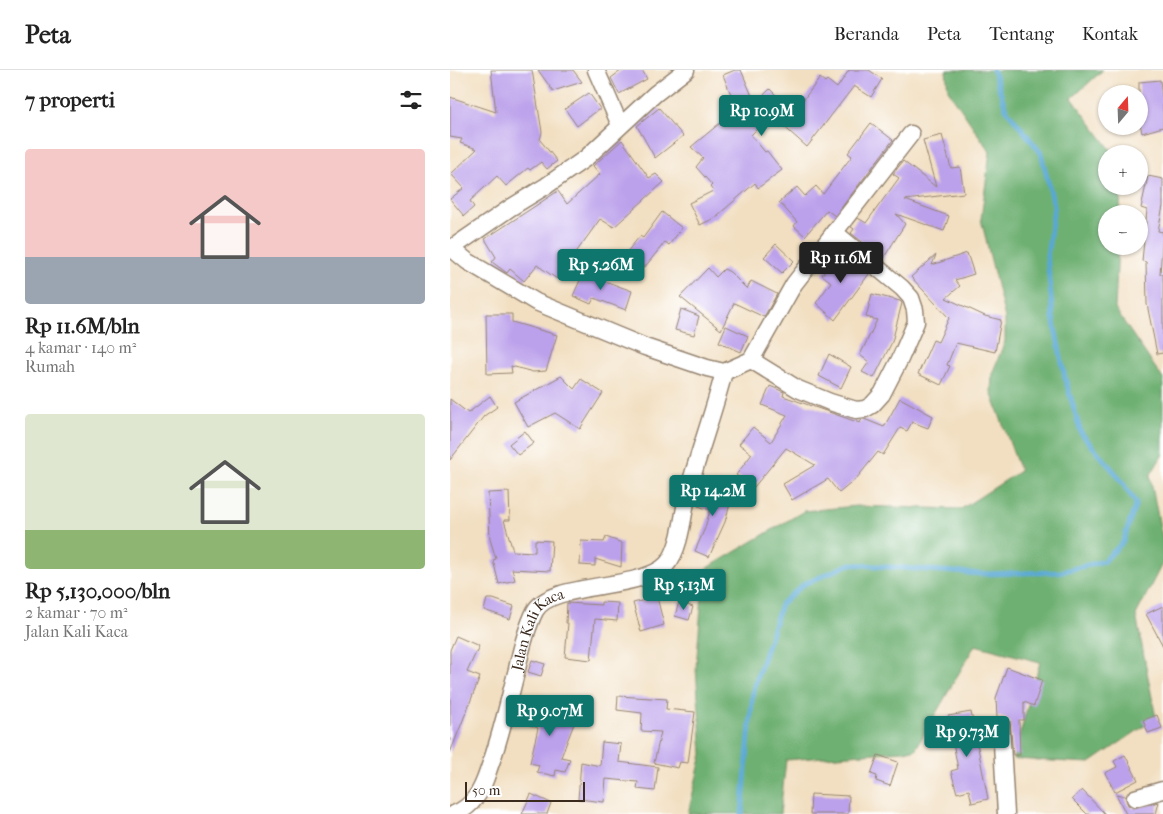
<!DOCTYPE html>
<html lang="id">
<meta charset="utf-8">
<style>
:root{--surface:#fff;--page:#f6f6f6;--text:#222;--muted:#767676;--line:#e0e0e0;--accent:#0f766e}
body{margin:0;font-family:"IM FELL French Canon",serif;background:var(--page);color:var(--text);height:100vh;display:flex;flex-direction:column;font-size:19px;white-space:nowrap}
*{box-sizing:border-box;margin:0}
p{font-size:16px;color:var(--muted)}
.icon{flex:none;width:28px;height:28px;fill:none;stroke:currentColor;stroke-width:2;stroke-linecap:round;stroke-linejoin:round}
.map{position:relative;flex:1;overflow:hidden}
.drawer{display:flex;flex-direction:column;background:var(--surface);width:450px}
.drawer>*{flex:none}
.needle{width:32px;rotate:19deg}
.controls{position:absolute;left:648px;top:15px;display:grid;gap:10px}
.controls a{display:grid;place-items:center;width:50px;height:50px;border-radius:50%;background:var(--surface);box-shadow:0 1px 4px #0004;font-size:25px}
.scale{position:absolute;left:15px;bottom:12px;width:120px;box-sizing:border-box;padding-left:5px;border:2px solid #3b2a1e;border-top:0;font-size:14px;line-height:18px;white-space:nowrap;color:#3b2a1e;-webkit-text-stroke:4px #fff;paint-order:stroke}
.price{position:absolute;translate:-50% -42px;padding:0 11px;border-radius:5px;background:var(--accent);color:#fff;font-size:16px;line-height:32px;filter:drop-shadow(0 1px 2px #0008)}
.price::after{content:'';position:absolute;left:50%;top:30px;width:15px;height:11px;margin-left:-8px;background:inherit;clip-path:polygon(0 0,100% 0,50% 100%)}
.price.current{background:#222;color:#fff}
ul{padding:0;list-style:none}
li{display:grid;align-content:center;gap:10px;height:265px;padding:0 25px}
li span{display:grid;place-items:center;height:155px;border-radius:5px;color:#555}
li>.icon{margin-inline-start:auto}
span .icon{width:90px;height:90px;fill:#fffc;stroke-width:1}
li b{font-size:21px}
h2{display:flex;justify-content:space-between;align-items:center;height:60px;padding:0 25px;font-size:21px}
header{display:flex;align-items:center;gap:30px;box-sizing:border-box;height:70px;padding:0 25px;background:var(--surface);border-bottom:1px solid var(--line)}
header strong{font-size:24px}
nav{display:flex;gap:28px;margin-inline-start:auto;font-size:18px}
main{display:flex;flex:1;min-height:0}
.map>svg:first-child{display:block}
</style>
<header>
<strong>Peta</strong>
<nav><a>Beranda</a><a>Peta</a><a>Tentang</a><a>Kontak</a></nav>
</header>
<main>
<section class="drawer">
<h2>7 properti<svg class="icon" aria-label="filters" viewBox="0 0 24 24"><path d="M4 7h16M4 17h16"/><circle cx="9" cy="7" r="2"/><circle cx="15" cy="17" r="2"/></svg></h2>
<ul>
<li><span style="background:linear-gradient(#f6c9c9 70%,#9aa5b1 0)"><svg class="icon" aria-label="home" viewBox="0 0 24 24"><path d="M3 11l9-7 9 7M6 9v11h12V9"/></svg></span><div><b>Rp 11.6M/bln</b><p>4 kamar · 140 m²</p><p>Rumah</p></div></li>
<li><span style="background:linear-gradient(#dfe7d0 75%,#8fb573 0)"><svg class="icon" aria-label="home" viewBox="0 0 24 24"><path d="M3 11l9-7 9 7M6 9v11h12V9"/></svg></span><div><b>Rp 5,130,000/bln</b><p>2 kamar · 70 m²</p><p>Jalan Kali Kaca</p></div></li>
</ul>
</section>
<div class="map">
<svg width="713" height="744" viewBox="0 0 713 744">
<rect width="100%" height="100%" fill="#fff"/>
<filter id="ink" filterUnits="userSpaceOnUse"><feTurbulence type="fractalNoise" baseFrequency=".02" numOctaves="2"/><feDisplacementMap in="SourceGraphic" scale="10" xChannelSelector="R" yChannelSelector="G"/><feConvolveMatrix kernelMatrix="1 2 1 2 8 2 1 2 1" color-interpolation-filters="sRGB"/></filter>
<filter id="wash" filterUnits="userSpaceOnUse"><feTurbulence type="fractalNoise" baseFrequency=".0096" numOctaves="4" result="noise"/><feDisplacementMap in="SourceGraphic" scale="20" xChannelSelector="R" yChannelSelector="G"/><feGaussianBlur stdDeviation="1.12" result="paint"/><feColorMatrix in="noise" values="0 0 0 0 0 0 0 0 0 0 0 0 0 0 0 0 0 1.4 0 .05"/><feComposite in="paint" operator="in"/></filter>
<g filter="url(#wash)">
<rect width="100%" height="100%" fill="#f2dfc1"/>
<path fill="#6eb072" stroke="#546d48" d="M496,0H653L622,28L664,84H656V116H671L670,144H656V176H668L665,239L713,309V384L700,406L713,472V492L686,545L706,648L640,693L563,689L590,592L525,575L465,680L336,690L330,744H238L252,684L246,598L254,500L354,441L406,436L511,439L570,401L541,322L542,304L555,271V248L531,149L540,82L498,20Z"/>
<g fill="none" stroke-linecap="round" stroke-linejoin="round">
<path stroke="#59a8d3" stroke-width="5" d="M292,744L303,620L331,534L354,514L400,494L531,504L610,502L654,491L673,472L686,433L667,405L631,363L615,308L603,247L597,187L604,136L591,83L556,39L543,0"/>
</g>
<g id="blocks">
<path fill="#bba0eb" d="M41,0H82L92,62L90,70L107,91L97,99L91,92L80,100L78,98L56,116L47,106L20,131L24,137L14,146L0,129L14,118L1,104L27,79L10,73L12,69L0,67V27L46,42Z
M88,0H123L132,12L103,21Z
M172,0H192L197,9L169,24L161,8Z
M285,0H291L305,33L320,19L343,43L370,8L375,12L377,10L387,18L399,0H419L432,9L421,27L404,16L357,77L321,45L301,65L315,82L317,81L332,100L308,118L305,113L268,145L269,146L250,155L239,133L263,121L260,117L262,115L246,97L253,88L241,77L287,39L273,5Z
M710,10L713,35V57L692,63L689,48V12Z
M139,23L151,40H148L127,56L115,39Z
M209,38L233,66L205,88L187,56Z
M421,53L443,70L385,146L377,140L355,166L344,156L347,152L329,132L347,117L355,126L366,116L373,124L402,86L398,83Z
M492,65L501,98L510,97L514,123L455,130L499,146L494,161L446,144L455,154L433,189L401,163L404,159L401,157L408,148L416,153L449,108L443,104L453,91L486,117L473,70Z
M172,70L199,108L206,104L214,112L164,157L150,149L107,209L87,195L74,211L60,199L57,203L42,192L46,187L35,169L108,121L117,134L150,104L143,96Z
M698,106L713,109V136L708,161L713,162L710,204H713V283L707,284L697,234L696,192L692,191L697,140L691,138Z
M212,142L232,158L219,175L215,172L194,198L176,183L190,166L193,168Z
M326,174L344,191L332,203L314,187Z
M390,180L419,204L385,250L366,233L381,212L372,205Z
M517,183L524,204L505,210L510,216L496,228L535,246L551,250L545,282L506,273L497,295L500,296L491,315L468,304L483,270L488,272L499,248L461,207L486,185L482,195Z
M258,198L266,207L274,199L280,202L297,219L301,211L327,224L314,247L284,233L271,260L230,227Z
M135,199L153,207L152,210L182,221L176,240L144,228L141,234L123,226Z
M422,224L450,231L452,233L442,272L424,308L412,302L419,292L410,285L427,250L416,247Z
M231,239L249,246L244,265L225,260Z
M36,244H62V252L107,265L96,301L83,302L61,296L62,303L37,304Z
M276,256L298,266L291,282L269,272Z
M379,284L401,297L391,318L369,306Z
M111,306L124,319L131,309L153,323L130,359L105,343L78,357L64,332Z
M320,316L334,322L333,326L410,353L412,349H414L434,357L450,328L483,346L478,358L462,352L457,361L450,358L433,385L428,382L406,409L389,423L378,409L342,430L333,414L365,395L336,378L304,417L286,405L302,384L289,374L303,357L321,372L337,345L312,335Z
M40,326L47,337L34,346L0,390V329L18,343Z
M75,361L84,373L68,385L59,374Z
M254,414L283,423L275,452L259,487L245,481L255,458L260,440L248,436Z
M59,422L60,450H54L63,481L85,482V470L102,471L100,501L62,499L65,510L49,514L43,490L46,489L40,469L38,423Z
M156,467L172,473L171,497L145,489V496L130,495L131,471L154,472Z
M207,527L214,555L191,562L183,533Z
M37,529H43L64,536L60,549L34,540Z
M151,532L168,533L167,551L145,549L141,590L115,587L118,553H116L117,533L151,535Z
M229,532L243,537L239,550L225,546Z
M713,536V576L696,544Z
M6,566L29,576L17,602L30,607L0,683V580Z
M82,590L95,594L91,606L78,602Z
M557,597L592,610L584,636L574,632V650H569L570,685H563L560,651L555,647H547L546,628Z
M168,626L217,629L216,639L245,642L238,693L230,692L228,698L204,693L211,662L191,661L192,643L167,640Z
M80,631L108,642L109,639L127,646L111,687L120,689L115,702L106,700L105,706L87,702L89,695L80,693L88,658L72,652Z
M521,642L538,729L522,733L519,720L507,723L501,701L508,699L498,646Z
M707,645L712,658L698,663L693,650Z
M152,672L171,674L169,692L208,697L205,721L187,719L188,712L156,709L154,732L128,729L131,692L150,696Z
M428,685L448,692L440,716L426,711L427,706L421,704Z
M675,685L688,710L665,722L655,703L667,697L664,691Z
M632,720L655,744H637L622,729Z
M81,724L101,733L97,744H72Z
M361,724L399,726L398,744H360Z
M666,724L675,726L678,735L683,738L709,732L706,744H676Z"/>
</g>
</g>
<g filter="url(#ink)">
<use href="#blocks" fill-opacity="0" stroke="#968470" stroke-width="1"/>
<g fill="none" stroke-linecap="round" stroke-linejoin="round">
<g stroke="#968470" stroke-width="19">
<g id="street">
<path d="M146,0L170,55"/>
<path d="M0,177L17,191L86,232L195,277L257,298L274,302L301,290L344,214L461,64"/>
<path d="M2,178L60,138L96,116L136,88L205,24L236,0"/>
<path d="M301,290L348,319L380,332L406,340L415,339L422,335L432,324L450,289L466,252L465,240L461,228L452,218L384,162"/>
<path d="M551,656L556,744"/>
<path d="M685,728L713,720"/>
<path id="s1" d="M4,744C12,741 20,735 25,728C34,718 37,703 42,690C52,661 59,630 67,599C71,580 76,559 85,541C101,511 192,521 217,494C232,477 233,439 239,418C250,379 264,341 274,302"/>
</g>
</g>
<use href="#street" stroke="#fff" stroke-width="16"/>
</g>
</g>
<g text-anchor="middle" stroke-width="4" stroke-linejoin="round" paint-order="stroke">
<g font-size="15" fill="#3b2a1e" stroke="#fff">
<text dy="5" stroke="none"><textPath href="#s1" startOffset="210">Jalan Kali Kaca</textPath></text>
</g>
</g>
</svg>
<div class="controls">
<a><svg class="needle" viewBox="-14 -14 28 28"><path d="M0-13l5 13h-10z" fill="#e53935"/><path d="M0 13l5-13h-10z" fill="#767676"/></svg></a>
<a>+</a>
<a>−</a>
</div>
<div class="scale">50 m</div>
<b class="price" style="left:312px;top:67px">Rp 10.9M</b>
<b class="price current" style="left:391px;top:214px">Rp 11.6M</b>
<b class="price" style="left:151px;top:221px">Rp 5.26M</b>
<b class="price" style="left:263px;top:447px">Rp 14.2M</b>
<b class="price" style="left:234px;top:541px">Rp 5.13M</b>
<b class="price" style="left:100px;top:667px">Rp 9.07M</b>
<b class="price" style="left:517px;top:688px">Rp 9.73M</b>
</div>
</main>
